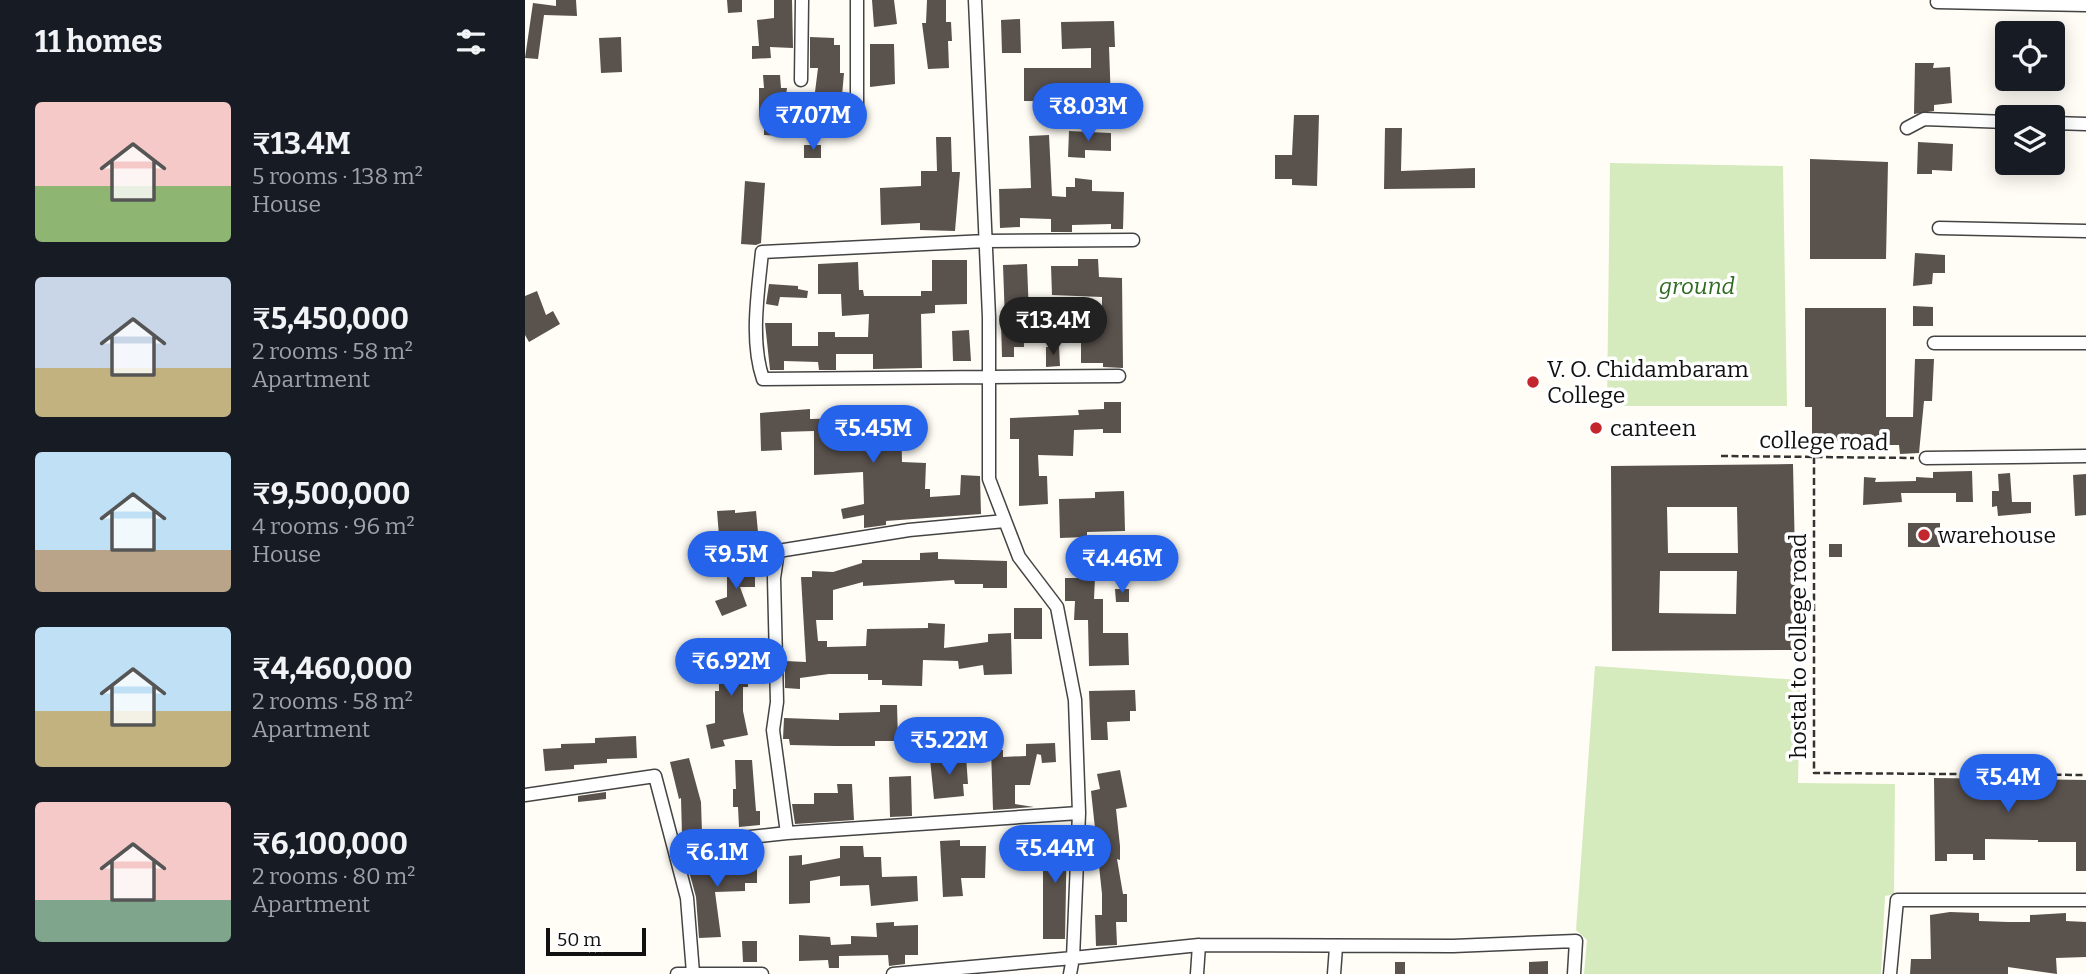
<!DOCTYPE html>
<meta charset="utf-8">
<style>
:root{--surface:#171b24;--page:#242831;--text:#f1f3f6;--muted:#9ea1a6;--accent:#2563eb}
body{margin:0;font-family:Bitter,serif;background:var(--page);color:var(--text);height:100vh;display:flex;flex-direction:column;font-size:26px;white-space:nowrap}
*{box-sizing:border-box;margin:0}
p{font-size:23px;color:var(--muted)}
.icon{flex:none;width:38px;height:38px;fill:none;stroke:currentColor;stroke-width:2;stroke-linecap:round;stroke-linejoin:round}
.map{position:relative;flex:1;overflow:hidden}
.drawer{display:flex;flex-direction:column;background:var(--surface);width:525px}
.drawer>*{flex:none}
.fabs{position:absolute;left:1470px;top:21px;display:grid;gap:14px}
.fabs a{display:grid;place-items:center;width:70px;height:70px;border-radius:7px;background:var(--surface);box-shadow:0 4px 18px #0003;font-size:35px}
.scale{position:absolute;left:21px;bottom:18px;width:100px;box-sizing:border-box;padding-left:7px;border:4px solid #111;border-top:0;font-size:19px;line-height:24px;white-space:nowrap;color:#111;-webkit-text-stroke:5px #fff;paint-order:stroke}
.price{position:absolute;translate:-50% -60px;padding:0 16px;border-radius:24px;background:var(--accent);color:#fff;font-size:23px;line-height:46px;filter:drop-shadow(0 2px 4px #0008)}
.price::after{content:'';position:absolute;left:50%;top:42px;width:21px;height:16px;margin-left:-10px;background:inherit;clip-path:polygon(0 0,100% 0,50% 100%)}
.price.on{background:#222;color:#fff}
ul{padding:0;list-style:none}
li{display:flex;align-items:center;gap:21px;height:175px;padding:0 35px}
li span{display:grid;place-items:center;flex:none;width:196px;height:140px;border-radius:7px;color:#555}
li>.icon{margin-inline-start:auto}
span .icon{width:84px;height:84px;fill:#fffc;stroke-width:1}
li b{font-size:30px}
h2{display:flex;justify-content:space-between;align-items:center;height:84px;padding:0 35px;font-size:30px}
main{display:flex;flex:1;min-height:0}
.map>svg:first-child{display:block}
</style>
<main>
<section class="drawer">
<h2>11 homes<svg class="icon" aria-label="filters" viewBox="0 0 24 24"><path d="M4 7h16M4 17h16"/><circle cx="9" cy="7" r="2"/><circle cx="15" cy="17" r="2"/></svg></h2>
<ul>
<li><span style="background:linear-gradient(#f6c9c9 60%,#8fb573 0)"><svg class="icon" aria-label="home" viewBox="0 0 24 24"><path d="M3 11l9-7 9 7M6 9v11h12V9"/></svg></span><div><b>₹13.4M</b><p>5 rooms · 138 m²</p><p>House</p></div></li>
<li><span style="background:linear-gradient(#c9d6e8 65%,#c2b280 0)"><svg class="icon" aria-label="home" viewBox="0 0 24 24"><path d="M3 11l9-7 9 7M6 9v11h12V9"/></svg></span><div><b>₹5,450,000</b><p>2 rooms · 58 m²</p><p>Apartment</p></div></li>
<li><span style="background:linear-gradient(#bfe0f5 70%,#b9a48a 0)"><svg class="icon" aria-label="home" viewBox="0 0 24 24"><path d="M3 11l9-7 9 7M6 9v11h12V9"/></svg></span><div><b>₹9,500,000</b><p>4 rooms · 96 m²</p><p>House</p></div></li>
<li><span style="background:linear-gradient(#bfe0f5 60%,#c2b280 0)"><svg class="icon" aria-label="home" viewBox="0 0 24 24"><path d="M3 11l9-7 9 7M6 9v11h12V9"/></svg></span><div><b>₹4,460,000</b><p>2 rooms · 58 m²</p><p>Apartment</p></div></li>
<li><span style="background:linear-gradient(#f6c9c9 70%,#7fa58c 0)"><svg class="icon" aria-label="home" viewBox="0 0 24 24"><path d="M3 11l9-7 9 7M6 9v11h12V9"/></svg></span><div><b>₹6,100,000</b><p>2 rooms · 80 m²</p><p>Apartment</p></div></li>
</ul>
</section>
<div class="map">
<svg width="1561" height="974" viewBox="0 0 1561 974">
<rect width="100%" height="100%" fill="#fffdf5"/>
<path fill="#d5ebbd" d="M1085,163L1258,166L1262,406H1082Z
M1070,666L1275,680L1273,783L1370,784L1369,894L1360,896L1356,974H1059L1062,940L1051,930Z"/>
<path fill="#5a524d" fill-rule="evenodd" d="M31,0H51L52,16L19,15L13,59L0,58L8,3L31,6Z
M202,0H217V12L203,13Z
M249,0H267L268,48L245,47L246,58L227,59V46H234L232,20L249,18Z
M347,0H369L372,24L349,27Z
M402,0H421V22H426L427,41H423L424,68L403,69L397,23H401Z
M495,19L496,53H477L476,20Z
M589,21L590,47H584L586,102L499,101V68H566V48L537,49L536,22Z
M96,37L97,72L76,73L74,38Z
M285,37L309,38V45H315V73H319L316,107L288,108L293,68H285Z
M345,44H369L370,84L345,87Z
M1390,63H1409L1408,68L1425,67L1427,103L1409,105V111L1389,114Z
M238,75H255L256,88H262L256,136L239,135V116H234V88H239Z
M769,115H794L792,186L767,185V179H750V155H767Z
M860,128H877L876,171L950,168V188L859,189Z
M544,131L586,133V151L560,150V158L543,157Z
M524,135L527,196L541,197V187H550V178L567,180V191L599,192L598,229H586V224L547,225V232H526V219L495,218V227L475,228L474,189L506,188L504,136Z
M411,137H426L427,172H435L430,231L395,230V223L356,225L355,188L396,186V171H412Z
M1393,142L1428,144L1427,171L1407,170V174H1392Z
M279,145H296V158H279Z
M1285,159L1363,162L1361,259H1285Z
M220,181L240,183L236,243L231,245L216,244Z
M1390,253L1420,255V273H1408L1407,284L1388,286Z
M553,259H573L574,277L597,278L598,368L578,367V363H556V332H577V297L527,295L526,266H553Z
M407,260H442V304L410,305V313L396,314L397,368L348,369V354H311V370H294L293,362L259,361V370H245L240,323H267V346H293V332H310V337H343L344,314L317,316L316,294H293V264L333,262L334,290H338L339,296H396V291H407Z
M502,264L504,315H499V347H489V357H477L476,321H480L478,265Z
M244,284L273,286V289L283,291L282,298L255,297L253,306L241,304Z
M12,291L21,315L28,311L35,324L4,342L0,335V296Z
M1388,306L1408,307V326H1388Z
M1280,308H1361V417H1388L1390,359H1409L1407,401H1399L1394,453L1375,454L1374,445H1363V441L1287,440V407H1280Z
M444,330L446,361H428L427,331Z
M534,346L535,366L521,367V347Z
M579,402H596V433H578V429L549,430L548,456L513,455L514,476H522L523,504L494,506V439H485V418L554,415L553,410L579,409Z
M376,407L377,462L401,463L400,489H405V497L435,495L436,475L455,476L456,514L361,521V525L339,528V515L318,519L316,509L339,504L338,472L289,475V431L256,432L257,450L236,451L235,413L285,409V419L319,418L350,417V408Z
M1268,464L1272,650L1087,651L1086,466ZM1142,507H1212L1213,553H1143ZM1135,571H1212L1211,614L1134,613Z
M1447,471L1448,502H1431V493H1376L1377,502L1338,505L1339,477L1351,478L1350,482L1391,481V477L1408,478V472Z
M1485,473L1487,502H1506V513L1473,516L1472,506L1467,507V491H1474L1473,474Z
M1561,474V515L1550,516L1548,475Z
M599,491L600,531L562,532V537L535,538L534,499L570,498V492Z
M210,510V513L231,511L233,532L194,536L192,511Z
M1383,523H1415V547H1383Z
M1304,544H1317V557H1304Z
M413,552V559L482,561V588H458V584H430L429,580L338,586V582L308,590V620H291L293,641H302V647L341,646L342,629L403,628V623L420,624L419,648L463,642V634L486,633L487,674L459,675L458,665L434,669L433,661L398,660L397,686L357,685V680H343V674H304L275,678V689L260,688V661L281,662L276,577H287V571L308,572L337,563V560H395V553Z
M202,571H230V587H215L222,606L197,616L190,601L202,597Z
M540,578H570L569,599H578V633H603L604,665L564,666L563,620H549L550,601H540Z
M590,589H604V602H591Z
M489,608H517V639H489Z
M202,644L224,645L223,687H218V711L223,735L198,740L200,746L186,749L181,725L190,723V691H194V670H202Z
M610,690L611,711H605V721L582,722L583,740H566L564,691Z
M355,705H372L373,741H350V746H310L265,745L264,739H258L259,718L314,720V713L355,712Z
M111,736L112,758L82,759V763L49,765V769L20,771L18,749L36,748V744L70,743V738Z
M530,743L531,762L517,763L516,755L512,754L505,785H490V804L509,807L468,810L466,750H478V757L501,756V744Z
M436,744H454L455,754L436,755Z
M441,756L443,784H438L439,796L409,799L405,759Z
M164,758L176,802L177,833L157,835L156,798L154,799L145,762Z
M210,760H227L231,811H235V825L214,827L213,807H208V789H211Z
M595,770L602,807L591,809L595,846V860L592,859L598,894H602V922H591L592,945L571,946L570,915H577V894L566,791L575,789L572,774Z
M386,776L387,816L365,817L364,777Z
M1409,778L1561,780V871H1551V842H1513V840L1460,839V860H1448V854H1422V861H1410Z
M312,784H327L329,820L270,824L267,804H289V793H313Z
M81,792V799L53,802V796Z
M518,832H542L540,939H518Z
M435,840V846H461L460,878H436L438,896L418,897L415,841Z
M315,846H338L339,857H356L357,877L392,876L393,901L346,906L344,885L315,886V876L285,881V903L264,904V856L277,855V865L315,858Z
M188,859V863H232V883H220V891L190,892L196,937L174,938L171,897L162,864Z
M1425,912L1454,913V921L1483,922H1505V915L1541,913V921L1561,922V957L1531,958L1532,974L1483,967V974H1385L1386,959H1406L1405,915Z
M369,922V926L393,925V955H380V964L364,966L363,955L314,956V968H304L303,960L274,961V935L305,937L306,945L326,944V936L352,937L351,923Z
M217,941H232V962H218Z
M1023,961V974H1004V962Z
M870,962H880V974H870Z"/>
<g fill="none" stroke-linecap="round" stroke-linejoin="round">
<g stroke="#444" stroke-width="15">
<path id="minor" d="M332,0V110
M1412,2L1561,5
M276,80L277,0
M1528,123L1561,124
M1382,128L1399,119L1482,122
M1414,228L1561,231
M1409,343H1561
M594,376L238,379C225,341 233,292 237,252L461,241L608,240
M1401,458L1561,456
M0,795L130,776L162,898L168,973
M262,833L248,730L252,702L249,578L253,551L384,530L480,521
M150,845L262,833L554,813
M152,974H237
M368,974L548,958L554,813L550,700L532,607L494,557L464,479V317L450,0
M545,974L548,958L674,945L928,946L1051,941L1049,974
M672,974L674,945
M809,974L811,947
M1365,974L1372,900H1561"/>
</g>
<path stroke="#333" stroke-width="2.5" stroke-dasharray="7 3.5" stroke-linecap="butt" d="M1196,456L1389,458
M1289,457V773L1561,775"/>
<use href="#minor" stroke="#fff" stroke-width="12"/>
</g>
<g fill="#c4262e" stroke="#fff" stroke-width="2.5">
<circle cx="1008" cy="382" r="7"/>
<circle cx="1071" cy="428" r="7"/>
<circle cx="1399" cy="535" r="7"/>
</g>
<g text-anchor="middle" stroke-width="7" stroke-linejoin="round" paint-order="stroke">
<g font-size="23" font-style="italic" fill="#2f6b1f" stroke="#fff">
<text x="1172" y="294">ground</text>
</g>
<g font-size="23" fill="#111" stroke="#fff" text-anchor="start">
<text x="1022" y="377">V. O. Chidambaram<tspan x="1022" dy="26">College</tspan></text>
<text x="1085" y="436">canteen</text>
<text x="1413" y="543">warehouse</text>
</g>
<g font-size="23" fill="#111" stroke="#fff">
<text transform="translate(1299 441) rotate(1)" y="8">college road</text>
<text transform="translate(1273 646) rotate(-90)" y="8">hostal to college road</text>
</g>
</g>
</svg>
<div class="fabs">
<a><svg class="icon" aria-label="locate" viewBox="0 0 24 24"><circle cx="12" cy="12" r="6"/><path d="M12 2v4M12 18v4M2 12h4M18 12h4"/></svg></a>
<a><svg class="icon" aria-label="layers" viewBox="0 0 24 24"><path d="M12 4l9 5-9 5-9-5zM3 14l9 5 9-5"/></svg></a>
</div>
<div class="scale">50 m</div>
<b class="price" style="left:563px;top:143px">₹8.03M</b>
<b class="price" style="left:288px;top:152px">₹7.07M</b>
<b class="price on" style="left:528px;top:357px">₹13.4M</b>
<b class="price" style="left:348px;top:465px">₹5.45M</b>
<b class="price" style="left:211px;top:591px">₹9.5M</b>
<b class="price" style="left:597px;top:595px">₹4.46M</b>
<b class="price" style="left:206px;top:698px">₹6.92M</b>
<b class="price" style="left:424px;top:777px">₹5.22M</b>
<b class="price" style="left:1483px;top:814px">₹5.4M</b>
<b class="price" style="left:530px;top:885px">₹5.44M</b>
<b class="price" style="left:192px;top:889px">₹6.1M</b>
</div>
</main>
